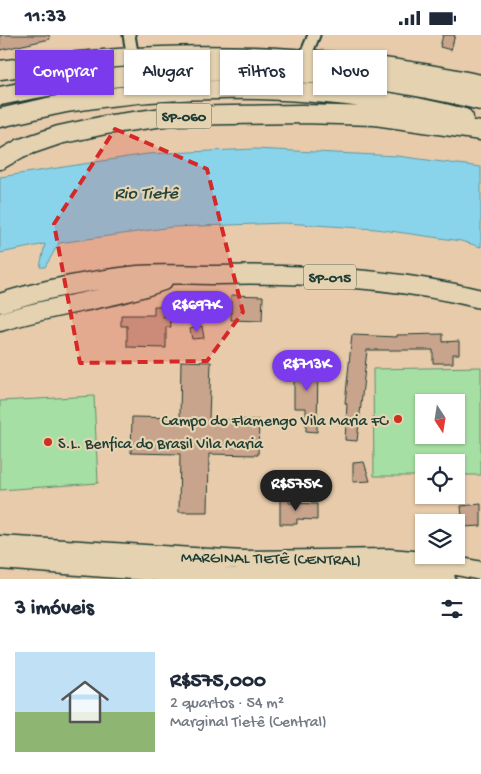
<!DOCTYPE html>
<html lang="pt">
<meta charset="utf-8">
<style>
:root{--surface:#fff;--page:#f6f6f7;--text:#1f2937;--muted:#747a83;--line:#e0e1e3;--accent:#7c3aed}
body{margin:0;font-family:"Gochi Hand",sans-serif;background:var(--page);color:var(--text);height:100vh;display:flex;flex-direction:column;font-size:19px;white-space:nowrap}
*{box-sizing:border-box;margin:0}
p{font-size:16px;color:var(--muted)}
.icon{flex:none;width:28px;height:28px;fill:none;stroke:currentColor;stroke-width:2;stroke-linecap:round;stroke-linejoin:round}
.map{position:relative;height:544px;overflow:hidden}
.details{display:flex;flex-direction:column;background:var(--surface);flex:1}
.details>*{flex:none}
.banner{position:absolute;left:15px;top:15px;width:451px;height:45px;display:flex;gap:10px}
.needle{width:32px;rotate:168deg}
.buttons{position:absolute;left:415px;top:359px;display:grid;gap:10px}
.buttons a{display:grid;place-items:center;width:50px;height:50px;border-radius:0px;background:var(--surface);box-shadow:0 1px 4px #0004;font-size:25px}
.price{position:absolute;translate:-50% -42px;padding:0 11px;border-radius:18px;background:var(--accent);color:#fff;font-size:16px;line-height:32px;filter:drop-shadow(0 1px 2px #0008)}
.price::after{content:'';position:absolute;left:50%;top:30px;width:15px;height:11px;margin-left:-8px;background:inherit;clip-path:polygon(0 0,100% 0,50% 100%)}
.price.current{background:#222;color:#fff}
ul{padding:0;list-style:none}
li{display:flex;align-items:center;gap:15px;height:125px;padding:0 15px}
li+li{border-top:1px solid var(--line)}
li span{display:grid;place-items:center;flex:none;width:140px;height:100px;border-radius:0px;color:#555}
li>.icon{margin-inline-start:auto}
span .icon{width:60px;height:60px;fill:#fffc;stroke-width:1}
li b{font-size:21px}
h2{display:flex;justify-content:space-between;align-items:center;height:60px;padding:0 15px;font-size:21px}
.tag{padding:0 18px;border-radius:0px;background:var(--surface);box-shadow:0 1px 4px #0004;font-size:18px;line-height:45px}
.tag.current{background:var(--accent);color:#fff}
.status{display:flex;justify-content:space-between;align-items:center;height:35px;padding:0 25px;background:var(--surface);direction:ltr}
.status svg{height:14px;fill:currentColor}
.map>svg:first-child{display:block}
</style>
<div class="status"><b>11:33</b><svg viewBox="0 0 49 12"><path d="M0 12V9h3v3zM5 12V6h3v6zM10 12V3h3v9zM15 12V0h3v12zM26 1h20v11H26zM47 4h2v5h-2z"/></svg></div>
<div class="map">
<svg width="481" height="544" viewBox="0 0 481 544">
<rect width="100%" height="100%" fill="#e7cbab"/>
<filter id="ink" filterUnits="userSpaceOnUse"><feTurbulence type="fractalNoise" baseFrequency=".02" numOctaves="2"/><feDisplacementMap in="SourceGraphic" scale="10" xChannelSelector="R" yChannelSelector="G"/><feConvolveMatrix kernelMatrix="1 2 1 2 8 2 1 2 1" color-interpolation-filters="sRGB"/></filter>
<g filter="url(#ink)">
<path fill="#a6dfa3" stroke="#628e6c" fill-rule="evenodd" d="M481,332V440H456V428H424V441H374L373,334ZM424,368H456V400H424Z
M94,361L98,448L0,455V366Z"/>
<path fill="#8ad4eb" stroke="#5f98a2" d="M254,114L397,121L481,132V212L461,206L376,194L285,188L172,192L59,208L45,232H40L45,209L0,218V142L147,119Z"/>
<path fill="#c9a48c" stroke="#1f3d34" d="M0,0H49L50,4L0,15Z
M443,0H455L451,15L440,12Z
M231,260L263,261L262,286L231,285Z
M154,271H163V282L170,281L171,292H166V313L127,312V291H121V280H154Z
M202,291L204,303L192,304L190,294Z
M443,299V307L459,306V319H453V328H433V315H367L357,406L345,405L347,369L345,368L352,300L397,302V300Z
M181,326L211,327L209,384L259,385L258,420L209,419L208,477H179L180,419L131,418L132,382L180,383Z
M294,327H318L317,397L306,396V373H294Z
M364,427L370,446L353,447V428Z
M280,462H289V468L317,469V485L297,484V489H280Z
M481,469V491L463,492L461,471Z"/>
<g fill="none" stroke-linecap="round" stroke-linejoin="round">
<g stroke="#1f3d34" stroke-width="15">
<path id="minor" d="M129,0L133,23
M305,22L314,0"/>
</g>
<g stroke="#1f3d34" stroke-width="21">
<path id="highway" d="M0,35C161,12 322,15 481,49
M0,61C152,28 330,27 481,66
M0,83C22,78 45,72 67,68C193,47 341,50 464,83
M0,125L21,113L59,100L105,90L171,81L302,79L375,81L481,96
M0,268C44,254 92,245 138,240C164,238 191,240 217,240C305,238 395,243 481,264
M0,287C53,270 111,265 163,246
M0,510L242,525L389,523L438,527L481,536
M0,525L250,544
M238,540L411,539L446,544"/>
</g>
<use href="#minor" stroke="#e4d2b0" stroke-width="11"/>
<use href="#highway" stroke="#e4d2b0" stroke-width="18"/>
</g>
</g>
<path fill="#d62828" fill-opacity="0.2" stroke="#d62828" stroke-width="4" stroke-dasharray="10 6" stroke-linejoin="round" d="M115,94L207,134L243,277L207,326L80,328L54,189Z"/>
<g fill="#c8321e" stroke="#e4d2b0" stroke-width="2">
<circle cx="398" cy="384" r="5"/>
<circle cx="48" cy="407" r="5"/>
</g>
<g text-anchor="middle" stroke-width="4.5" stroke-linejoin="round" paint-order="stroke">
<g fill="#e4d2b0" stroke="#5a6a59" stroke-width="1">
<rect x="156.5" y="68.5" width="55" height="25" rx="4"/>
<rect x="304" y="229.5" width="52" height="25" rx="4"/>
</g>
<g font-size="15" font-weight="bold" fill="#1f3d34">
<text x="184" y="86">SP-060</text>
<text x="330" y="247">SP-015</text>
</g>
<g font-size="16" fill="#1f3d34" stroke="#e4d2b0" text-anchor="end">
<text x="388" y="390">Campo do Flamengo Vila Maria FC</text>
<text x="58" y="413" text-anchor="start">S.L. Benfica do Brasil Vila Maria</text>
</g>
<g font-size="16" fill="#1f3d34" stroke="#e4d2b0">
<text transform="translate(271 522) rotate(1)" y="6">MARGINAL TIETÊ (CENTRAL)</text>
</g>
<g font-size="18" font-style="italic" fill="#24453d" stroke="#e4d2b0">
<text x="146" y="163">Rio Tietê</text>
</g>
</g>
</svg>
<div class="buttons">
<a><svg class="needle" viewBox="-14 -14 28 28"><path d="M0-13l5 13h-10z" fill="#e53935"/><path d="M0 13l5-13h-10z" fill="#747a83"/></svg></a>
<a><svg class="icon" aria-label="locate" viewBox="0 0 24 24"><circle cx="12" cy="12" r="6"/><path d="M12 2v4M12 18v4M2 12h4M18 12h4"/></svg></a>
<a><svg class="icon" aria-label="layers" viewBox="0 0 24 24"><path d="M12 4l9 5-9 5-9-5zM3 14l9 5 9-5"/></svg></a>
</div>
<b class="price" style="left:197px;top:298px">R$697K</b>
<b class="price" style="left:307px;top:357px">R$713K</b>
<b class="price current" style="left:296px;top:477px">R$575K</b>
<div class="banner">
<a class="tag current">Comprar</a>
<a class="tag">Alugar</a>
<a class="tag">Filtros</a>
<a class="tag">Novo</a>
</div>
</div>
<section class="details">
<h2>3 imóveis<svg class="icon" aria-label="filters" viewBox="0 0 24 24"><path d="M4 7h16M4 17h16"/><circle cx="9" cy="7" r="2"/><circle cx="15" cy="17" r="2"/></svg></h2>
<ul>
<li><span style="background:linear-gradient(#bfe0f5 60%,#8fb573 0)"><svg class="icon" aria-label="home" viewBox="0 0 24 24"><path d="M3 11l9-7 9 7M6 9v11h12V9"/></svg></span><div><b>R$575,000</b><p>2 quartos · 54 m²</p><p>Marginal Tietê (Central)</p></div></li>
</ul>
</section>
